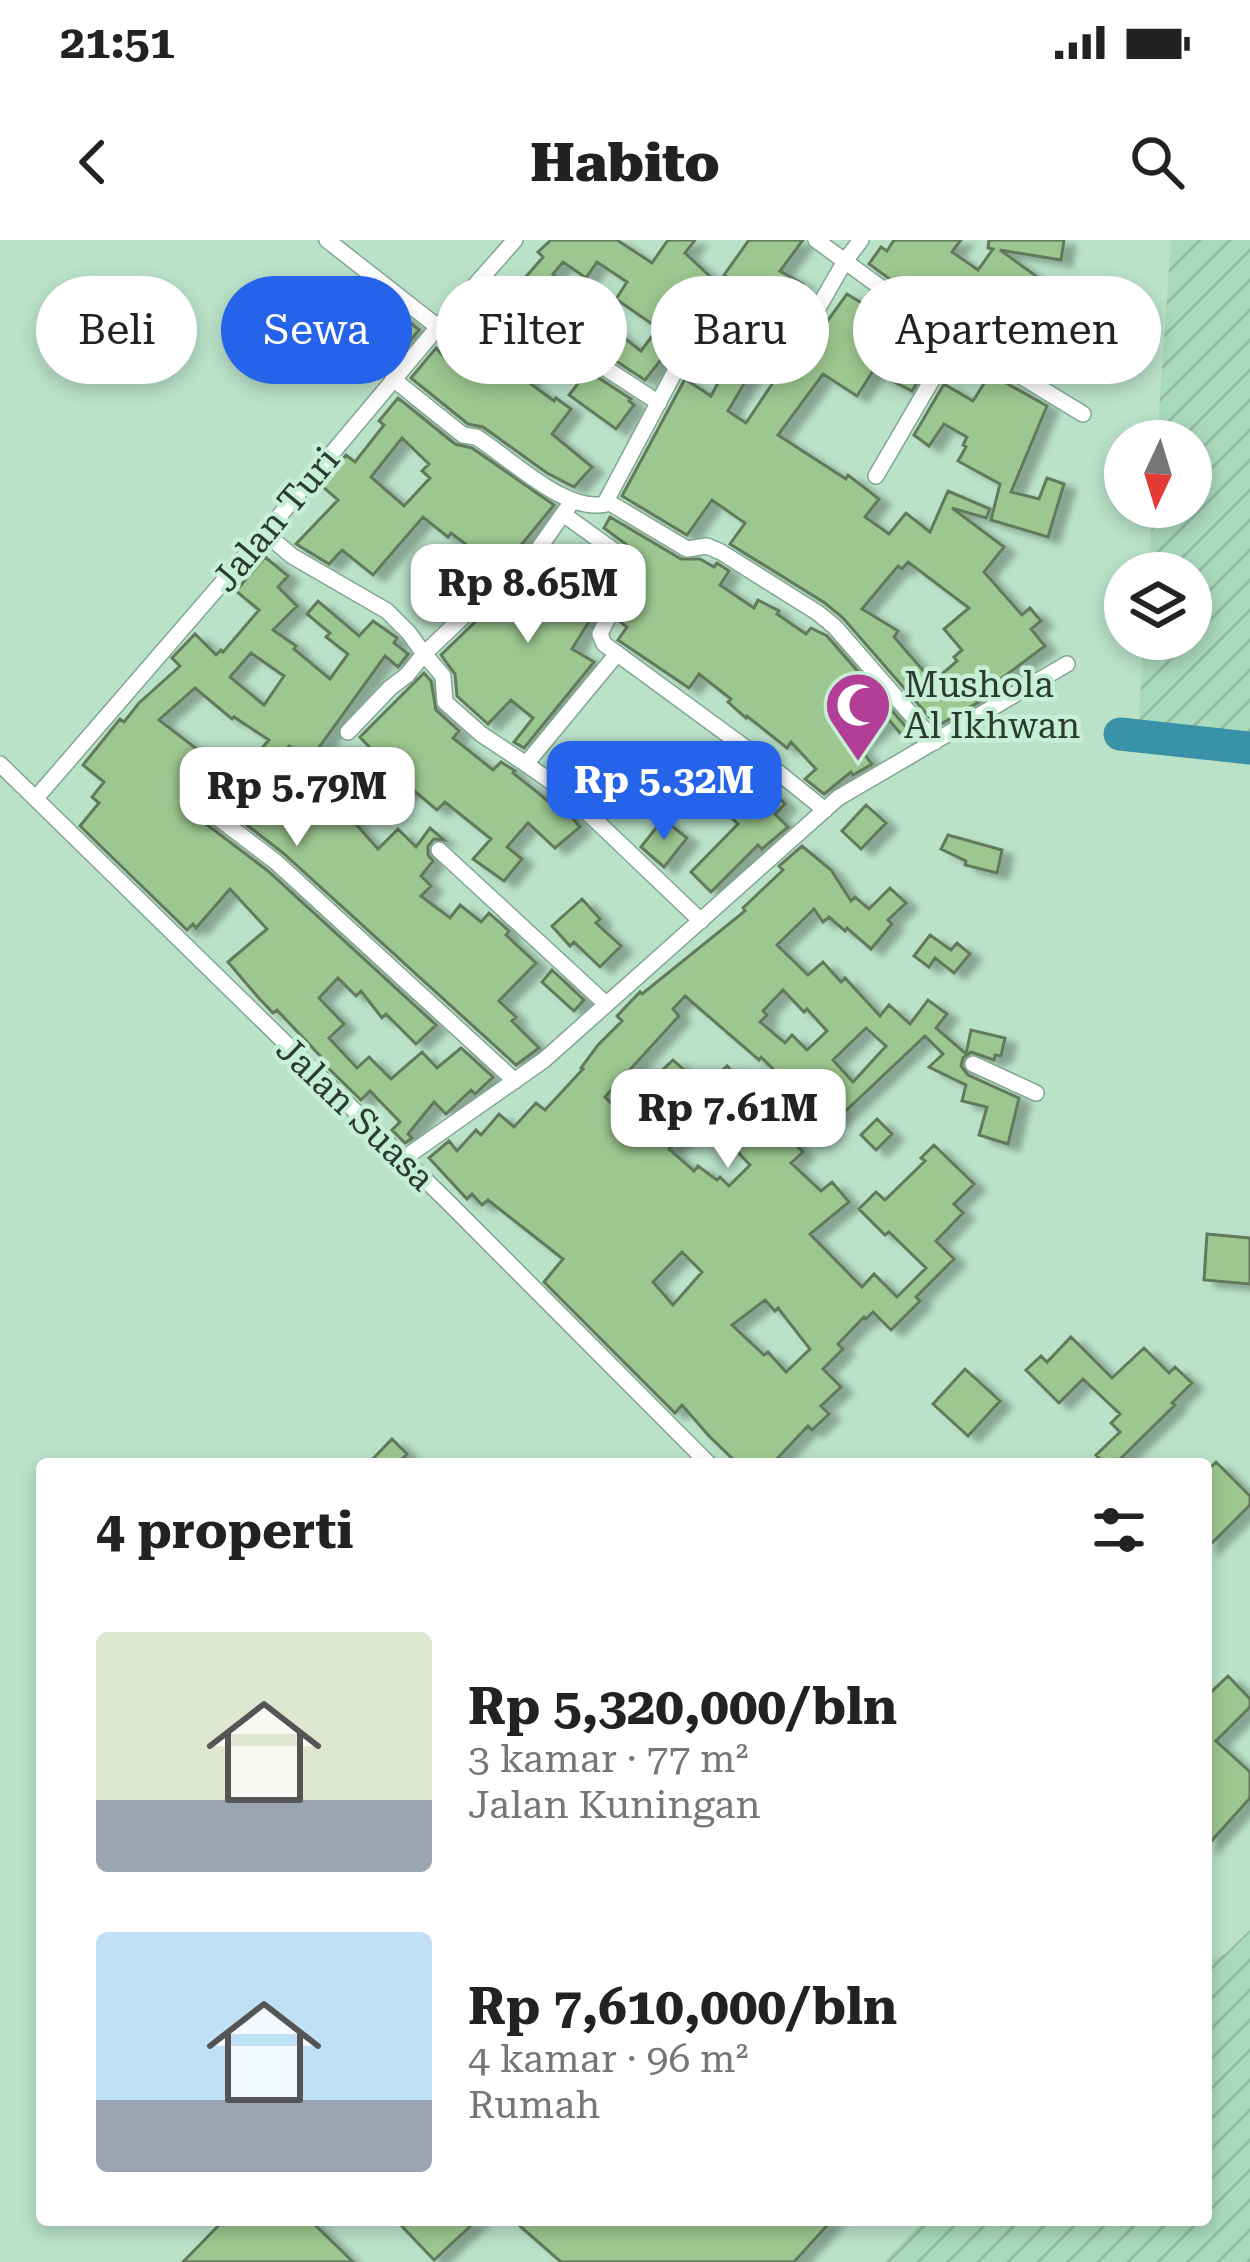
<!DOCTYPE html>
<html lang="id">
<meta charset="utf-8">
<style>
:root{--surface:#fff;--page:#f2f2f2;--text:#222;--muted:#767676;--accent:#2563eb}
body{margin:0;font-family:"Roboto Serif",serif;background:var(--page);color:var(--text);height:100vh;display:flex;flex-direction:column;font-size:45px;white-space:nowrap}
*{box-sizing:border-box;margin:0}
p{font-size:39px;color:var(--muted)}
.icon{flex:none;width:66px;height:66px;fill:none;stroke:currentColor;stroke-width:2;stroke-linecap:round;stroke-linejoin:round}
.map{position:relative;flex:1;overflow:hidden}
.details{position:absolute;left:36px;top:1218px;width:1176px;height:768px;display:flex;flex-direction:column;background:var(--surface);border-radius:12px;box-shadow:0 6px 18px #0003}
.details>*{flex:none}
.banner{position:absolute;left:36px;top:36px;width:1179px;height:108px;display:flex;gap:24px}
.needle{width:78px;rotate:184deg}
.tools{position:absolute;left:1104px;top:180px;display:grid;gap:24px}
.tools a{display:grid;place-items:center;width:108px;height:108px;border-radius:50%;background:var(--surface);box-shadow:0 6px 18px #0003;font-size:60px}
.price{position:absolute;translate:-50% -102px;padding:0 27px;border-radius:24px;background:#fff;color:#222;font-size:39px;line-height:78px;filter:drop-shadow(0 3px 6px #0008)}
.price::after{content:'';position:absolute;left:50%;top:72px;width:36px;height:27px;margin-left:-18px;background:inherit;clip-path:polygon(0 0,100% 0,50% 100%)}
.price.selected{background:var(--accent);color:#fff}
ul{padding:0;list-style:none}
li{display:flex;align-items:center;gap:36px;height:300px;padding:0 60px}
li span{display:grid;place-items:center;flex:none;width:336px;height:240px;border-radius:12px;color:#555}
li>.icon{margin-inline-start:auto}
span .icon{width:144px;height:144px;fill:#fffc;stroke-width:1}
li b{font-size:51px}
h2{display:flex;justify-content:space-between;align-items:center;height:144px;padding:0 60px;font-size:51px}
.chip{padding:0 42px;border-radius:54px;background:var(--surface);box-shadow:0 6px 18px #0003;font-size:42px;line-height:108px}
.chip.selected{background:var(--accent);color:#fff}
.status{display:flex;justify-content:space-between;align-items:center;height:84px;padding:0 60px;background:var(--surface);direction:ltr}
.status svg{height:33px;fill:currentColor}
header{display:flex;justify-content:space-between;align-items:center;height:156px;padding:0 60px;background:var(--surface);font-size:54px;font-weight:800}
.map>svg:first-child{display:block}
</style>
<div class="status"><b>21:51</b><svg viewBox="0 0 49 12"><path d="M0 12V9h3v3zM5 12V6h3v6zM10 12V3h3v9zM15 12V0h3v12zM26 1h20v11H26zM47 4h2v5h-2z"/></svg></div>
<header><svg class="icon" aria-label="back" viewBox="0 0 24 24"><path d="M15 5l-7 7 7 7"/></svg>Habito<svg class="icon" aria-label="search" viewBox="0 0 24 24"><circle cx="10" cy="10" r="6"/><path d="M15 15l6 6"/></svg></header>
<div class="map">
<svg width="1250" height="2022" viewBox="0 0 1250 2022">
<defs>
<pattern id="industrial-furrows" width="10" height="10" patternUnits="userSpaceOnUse" patternTransform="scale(3)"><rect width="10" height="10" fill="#aadabd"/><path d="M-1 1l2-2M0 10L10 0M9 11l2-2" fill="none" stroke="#92bca3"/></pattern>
<filter id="shadow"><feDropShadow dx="11" dy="6" stdDeviation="3" flood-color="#0004"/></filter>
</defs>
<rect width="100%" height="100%" fill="#bae2c9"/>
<path fill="url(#industrial-furrows)" d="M1171,0H1250V521L1137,506L1144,399H1191V333H1148L1153,267H1191V201H1157Z
M1250,1690V2022H884L924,1980H1206V1722L1225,1714Z"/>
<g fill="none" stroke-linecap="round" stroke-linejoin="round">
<path stroke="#3a92a8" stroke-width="33" d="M1120,494L1250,508"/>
</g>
<path fill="#9dc790" stroke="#62795b" stroke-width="3" fill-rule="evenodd" filter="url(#shadow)" d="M551,0H617L652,23L668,0H695L685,13L716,42L687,72L691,75L680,96L645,140L512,53L543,17L538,12ZM563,22L586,38L597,22L627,42L616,59L658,88L641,111L573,58L575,54L553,34Z
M749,0H803L780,31L803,44L784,75L724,35Z
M894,0H961L952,12L978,30L993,9L988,8L989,0H1064L1061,20L1000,10L1054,49L1028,84L1052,101L1041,116L1014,96L1011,100L993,87L988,94L974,84L969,90L943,75L946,72L921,55L918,59L913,56L869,24L881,7L887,11Z
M847,54L873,70L879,61L903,78L890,100L920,116L914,126L923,132L912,151L873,131L857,156L823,134L778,195L846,239L848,235L879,259L865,277L889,294L906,273L930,292L948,251L990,269L986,278L952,268L1004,307L984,332L1022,375L1030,368L1041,381L1031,389L1045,406L994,444L999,450L941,484L935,477L932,480L843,378L825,363L730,304L745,283L712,260L687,295L622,256L685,139L711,156L725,130L710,121L732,81L752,92L756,86L772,96L728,171L746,183L797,107L810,105ZM908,322L969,368L944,389L962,410L954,417L957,421L933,442L894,397L898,391L862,369L898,326L902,329Z
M399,73L419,90L383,133L362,115Z
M500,74L519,86L497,111L532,133L527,141L554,161L556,158L571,169L552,194L592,227L574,247L547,233L483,187L468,184L411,138L436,108L447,120L466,92L477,100Z
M588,131L631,159L629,161L634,165L616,189L569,155Z
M990,134L1047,166L1011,252L1039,259L1047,238L1064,244L1048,297L991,280L1000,244L958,221L966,207L963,205L967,197L944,184L929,206L914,195L944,144L973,161Z
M398,158L455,204L472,208L554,265L498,333L485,339L457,366L441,355L475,311L451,293L448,297L423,277L373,335L342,310L329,324L296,304L338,260L321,245L346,215L355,222L384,185L379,181ZM402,198L429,224L422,231L430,238L404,266L371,237Z
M610,277L681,319H700L714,327L717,323L729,331L720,345L754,368L758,360L779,371L777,374L806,394L811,388L827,396L913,495L906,500L888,479L858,506L872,524L853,535L851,532L824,554L805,539L816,529L791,502L787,508L747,476L746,478L728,462L731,459L699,434L689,448L618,400L627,387L619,381L613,355L631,325L633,317L627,305L604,288Z
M559,307L584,323L593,310L606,320L595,335L589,351L593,375L572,409L594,422L524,508L514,502L533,478L511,460L488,484L457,456L455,434L441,415L500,358L515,352L525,360Z
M265,317L288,336L278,347L297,366L273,390L296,406L294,409L330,439L348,414L326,397L330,393L307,374L318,361L359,396L373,381L397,398L394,403L408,414L398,427L385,416L310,520L289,506L272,531L293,549L297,543L334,568L338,564L378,609L398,589L416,607L430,588L444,600L434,599L428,606V615L433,621L421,636L431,646L421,656L450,678L460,665L481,682L489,673L509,691L506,695L536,723L499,761L516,777L512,781L539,808L516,825L283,613L212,558L201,557L195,562L194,572L198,578L268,631L436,785L416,804L386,774L382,778L361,751L356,756L338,738L319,758L344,784L329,798L357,828L369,817L391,839L422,812L437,828L461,808L493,837L475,854L471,850L446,874L434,862L408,894L412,898L405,903L392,890L400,882L370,851L361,860L323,823L325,821L277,770L273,773L257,756L228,722L267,689L230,649L196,688L193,684L187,690L80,586L99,563L92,557L104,542L83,525L120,479L124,482L139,463L180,426L172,418L195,394L216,415L221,410L223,412L259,370L236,351ZM251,413L284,436L264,465L230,437ZM195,448L232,479L234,477L269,500L239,534L237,532L233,537L159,480Z
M424,433L431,441L436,470L459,491L453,498L493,530L501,522L515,531L513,533L553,565L557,561L559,562L580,587L555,608L528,583L507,607L522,619L504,641L473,619L491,599L445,562L437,570L411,548L404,555L375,528L382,521L360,497Z
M740,528L768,556L773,551L785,564L775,574L788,587L762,609L758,605L711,652L691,632L738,584L711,558Z
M866,565L886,583L861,609L842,591Z
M663,579L687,598L664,627L641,607Z
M948,595L1002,610L997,633L965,625L966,621L941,609Z
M802,606L831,630L851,661L855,657L869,669L890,648L906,663L888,680L892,684L871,709L847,688L845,691L829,677L823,682L814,669L777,705L808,735L823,722L841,742L845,738L880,776L889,765L910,784L928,760L947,774L936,788L966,814L971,790L1005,798L1001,816L995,815L994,820L971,812L963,818L961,826L968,835L1019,858L1008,904L979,895L987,867L962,861L966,845L929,827L943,814L925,796L836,880L807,849L773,881L803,912L791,923L821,951L832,942L849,962L810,994L862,1047L874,1034L897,1057L926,1028L889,992L885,995L859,969L876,952L885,960L925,921L921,918L934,905L974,944L954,964L963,973L936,1001L954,1019L916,1057L920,1061L891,1090L873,1072L866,1079L864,1077L838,1104L843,1109L823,1129L841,1147L821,1166L829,1174L812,1190L808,1186L772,1224H738L709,1196L682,1165L675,1173L544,1042L563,1019L488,960L482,965L472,954L467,959L429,918L449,901L457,911L476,890L481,895L499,874L514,887L536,863L545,870L583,829L581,828L598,805L622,781L617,776L640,752L642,754L745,671L743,668L783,630L779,626ZM783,750L804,772L807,769L827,791L807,810L792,795L785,803L760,782L767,775L763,771ZM685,756L759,820L761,817L784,840L761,862L727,826L704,848L673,820L619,871L605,857L679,776L673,769ZM866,788L886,806L853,842L833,820ZM706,879L750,925L729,946L720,937L717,940L698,926L694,931L669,909ZM682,1012L702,1032L673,1065L653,1042ZM765,1060L775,1071L778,1068L810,1109L786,1132L768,1112L764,1115L732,1085Z
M582,659L600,679L596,683L621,706L600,727L574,702L570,706L552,686Z
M930,695L951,710L957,703L970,714L954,733L935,718L929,727L914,716Z
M552,730L584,760L574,771L542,742Z
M877,879L892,894L876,910L861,895Z
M1207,994L1250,998V1044L1204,1040Z
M1071,1097L1112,1138L1144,1108L1169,1133L1175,1127L1192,1143L1172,1163L1175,1165L1115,1224H1105L1096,1215L1120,1192L1111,1183L1120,1174L1083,1139L1059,1163L1026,1130L1041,1116L1047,1122Z
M965,1129L1000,1161L968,1196L933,1164Z
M392,1199L407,1214L397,1224H368Z
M1216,1222L1250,1256V1265L1206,1309V1232Z
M1228,1436L1250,1459V1467L1216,1501L1250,1532V1558L1206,1607V1457Z
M224,1980H310L353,2022H183Z
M396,1980H477L434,2020Z
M513,1980H832L794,2022H561Z"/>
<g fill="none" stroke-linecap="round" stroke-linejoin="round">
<g stroke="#81a790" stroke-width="18">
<path id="minor" d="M327,0L438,87
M816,0L906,66L1083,174
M476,44L659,163
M393,139L463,195L476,197C512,219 568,277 610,263L687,309L707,306L721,312L818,373L835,387L935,502
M876,236L957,97
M572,262L563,274L620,315L621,319C606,340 591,353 608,378L600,394L604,404L769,525L825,570
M605,263L705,75C712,69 720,60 730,61C750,63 779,91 802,96L845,21L861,0
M265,293L292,316L387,371L409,393L424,414L493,348L514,340L520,335L563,274
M616,415L526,524L567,553L701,681
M348,492L390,448L407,435L424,414L443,436L445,462L481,494L526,524
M0,524L448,962L709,1224
M36,558L265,293L438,87L515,0
M205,568L276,622L515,841
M439,610L606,764
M973,824L1036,853
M403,919L544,820L838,558L1067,424"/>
</g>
<use href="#minor" stroke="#fff" stroke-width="15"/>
</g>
<defs>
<g id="mosque-pin" transform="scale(3.45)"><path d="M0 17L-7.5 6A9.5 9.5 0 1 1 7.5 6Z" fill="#b23e97" stroke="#c7efd6"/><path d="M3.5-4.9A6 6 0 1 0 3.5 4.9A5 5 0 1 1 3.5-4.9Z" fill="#fff"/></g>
</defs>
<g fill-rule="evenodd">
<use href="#mosque-pin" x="858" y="465"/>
</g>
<g text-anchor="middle" stroke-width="9" stroke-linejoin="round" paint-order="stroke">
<g font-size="36" fill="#2b3b32" stroke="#c7efd6">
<text transform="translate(275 279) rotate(-50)" y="13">Jalan Turi</text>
<text transform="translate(356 873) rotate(44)" y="13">Jalan Suasa</text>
</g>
<g font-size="36" fill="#2b3b32" stroke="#c7efd6" text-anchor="start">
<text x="904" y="457">Mushola<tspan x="904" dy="41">Al Ikhwan</tspan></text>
</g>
</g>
</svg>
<div class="tools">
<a><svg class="needle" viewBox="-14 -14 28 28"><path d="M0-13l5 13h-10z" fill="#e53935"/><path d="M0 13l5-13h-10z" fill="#767676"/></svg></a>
<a><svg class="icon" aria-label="layers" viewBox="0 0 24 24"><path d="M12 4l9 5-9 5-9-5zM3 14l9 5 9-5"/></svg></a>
</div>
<b class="price" style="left:528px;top:406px">Rp 8.65M</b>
<b class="price selected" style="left:664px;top:603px">Rp 5.32M</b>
<b class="price" style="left:297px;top:609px">Rp 5.79M</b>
<b class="price" style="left:728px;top:931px">Rp 7.61M</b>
<div class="banner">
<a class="chip">Beli</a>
<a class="chip selected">Sewa</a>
<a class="chip">Filter</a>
<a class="chip">Baru</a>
<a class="chip">Apartemen</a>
</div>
<section class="details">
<h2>4 properti<svg class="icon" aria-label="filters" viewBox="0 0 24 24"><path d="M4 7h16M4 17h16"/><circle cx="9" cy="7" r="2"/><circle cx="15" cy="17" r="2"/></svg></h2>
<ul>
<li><span style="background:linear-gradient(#dfe7d0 70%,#9aa5b1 0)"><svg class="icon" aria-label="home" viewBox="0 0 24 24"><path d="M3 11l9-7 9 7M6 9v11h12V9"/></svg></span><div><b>Rp 5,320,000/bln</b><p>3 kamar · 77 m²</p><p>Jalan Kuningan</p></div></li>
<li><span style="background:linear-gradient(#bfe0f5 70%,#9aa5b1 0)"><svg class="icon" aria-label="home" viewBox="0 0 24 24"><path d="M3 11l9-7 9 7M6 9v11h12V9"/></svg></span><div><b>Rp 7,610,000/bln</b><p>4 kamar · 96 m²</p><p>Rumah</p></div></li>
</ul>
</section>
</div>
